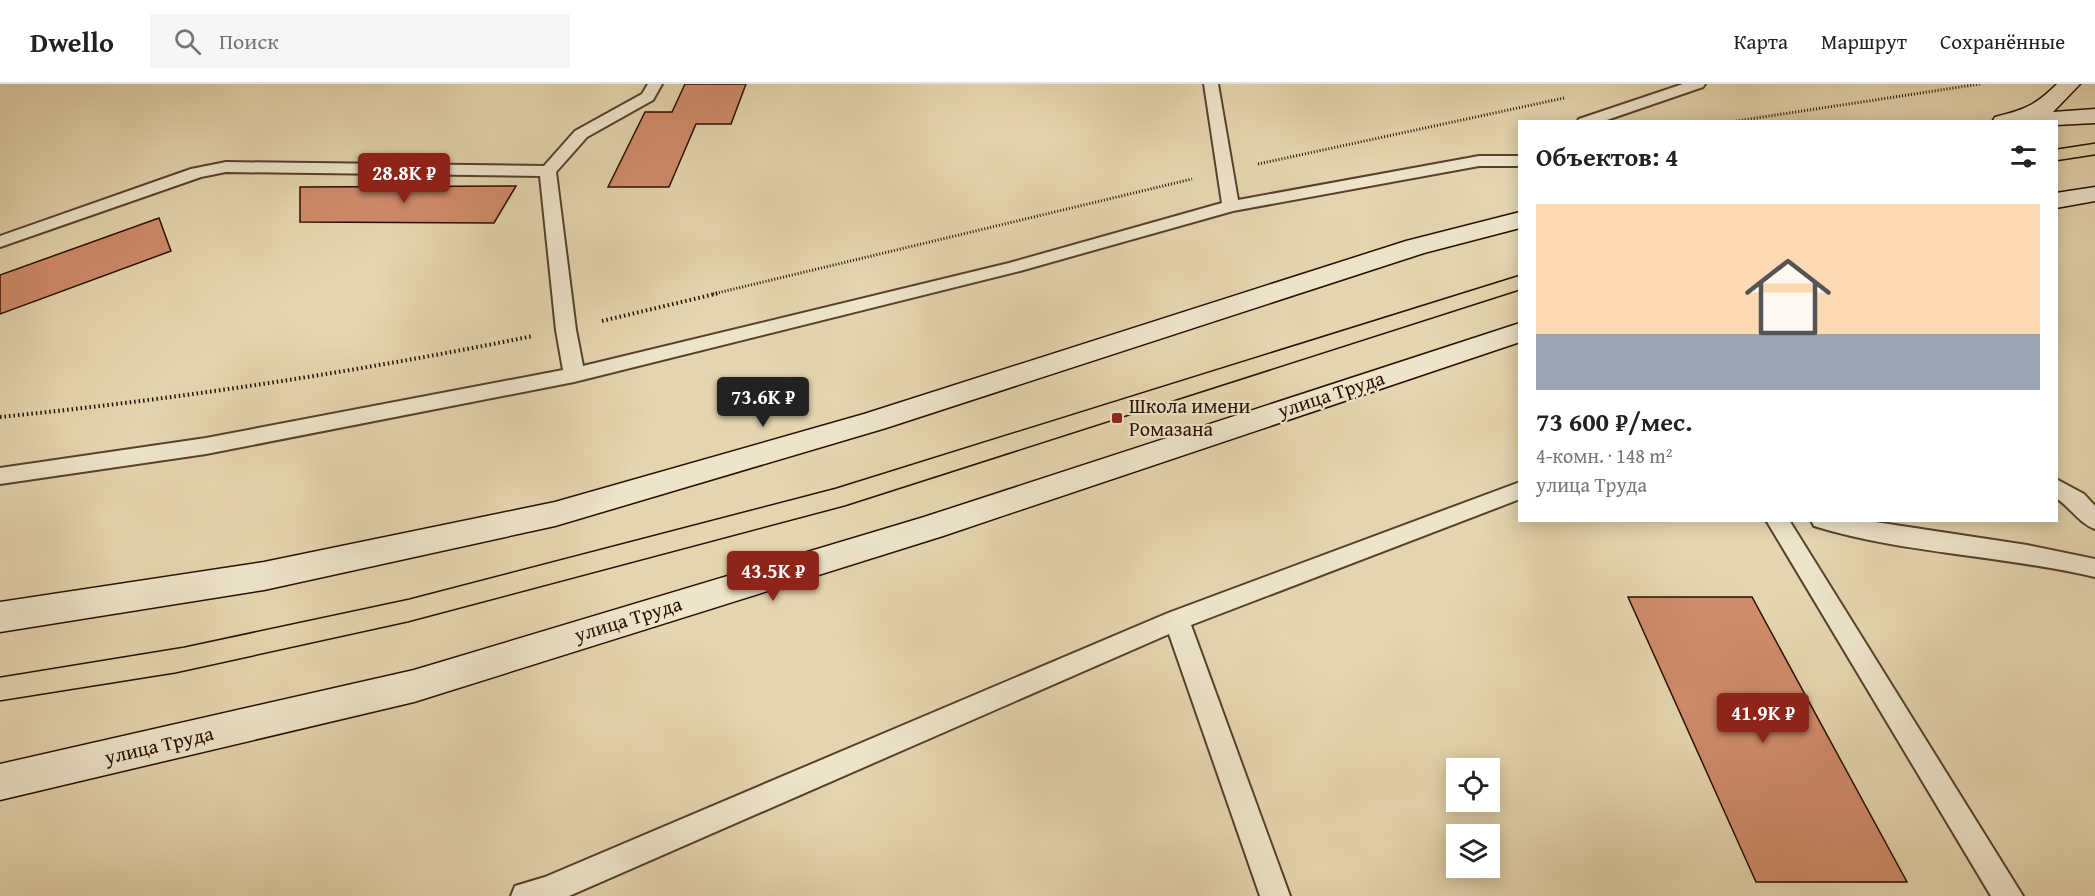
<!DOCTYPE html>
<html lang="ru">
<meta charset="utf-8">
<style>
:root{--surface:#fff;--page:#f6f6f6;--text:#222;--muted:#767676;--line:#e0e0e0;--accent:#8f2418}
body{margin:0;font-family:"Gentium Book Plus",serif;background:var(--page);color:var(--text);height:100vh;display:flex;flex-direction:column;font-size:22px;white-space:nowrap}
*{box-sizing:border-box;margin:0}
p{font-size:20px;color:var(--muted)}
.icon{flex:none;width:33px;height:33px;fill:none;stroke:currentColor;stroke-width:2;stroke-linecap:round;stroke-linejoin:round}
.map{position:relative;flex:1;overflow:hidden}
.sheet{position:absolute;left:1518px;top:36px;width:540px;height:402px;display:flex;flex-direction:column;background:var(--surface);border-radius:0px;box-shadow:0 3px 15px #0003}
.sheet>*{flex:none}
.fabs{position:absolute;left:1446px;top:674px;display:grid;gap:12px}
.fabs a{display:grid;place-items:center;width:54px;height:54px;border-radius:0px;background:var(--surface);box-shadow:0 3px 15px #0003;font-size:30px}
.price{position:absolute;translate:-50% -51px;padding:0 14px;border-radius:6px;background:var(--accent);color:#fff;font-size:20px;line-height:39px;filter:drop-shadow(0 2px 3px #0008)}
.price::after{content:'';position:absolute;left:50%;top:36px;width:18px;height:14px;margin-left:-9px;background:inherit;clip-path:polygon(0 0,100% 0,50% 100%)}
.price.active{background:#222;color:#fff}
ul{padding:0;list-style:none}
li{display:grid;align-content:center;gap:12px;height:318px;padding:0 18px}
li+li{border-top:2px solid var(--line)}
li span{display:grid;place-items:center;height:186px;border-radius:0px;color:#555}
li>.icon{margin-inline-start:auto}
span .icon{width:108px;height:108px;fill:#fffc;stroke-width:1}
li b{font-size:26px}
h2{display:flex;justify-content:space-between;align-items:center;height:72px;padding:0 18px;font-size:26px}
header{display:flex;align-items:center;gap:36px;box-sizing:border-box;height:84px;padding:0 30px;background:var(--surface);border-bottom:2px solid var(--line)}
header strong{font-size:28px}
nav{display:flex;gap:33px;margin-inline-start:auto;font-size:21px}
.search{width:420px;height:54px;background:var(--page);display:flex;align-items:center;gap:15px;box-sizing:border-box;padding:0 21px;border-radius:0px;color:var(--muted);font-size:22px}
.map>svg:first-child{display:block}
</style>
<header>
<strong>Dwello</strong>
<div class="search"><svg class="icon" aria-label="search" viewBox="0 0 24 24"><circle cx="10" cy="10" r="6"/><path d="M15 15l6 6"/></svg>Поиск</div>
<nav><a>Карта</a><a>Маршрут</a><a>Сохранённые</a></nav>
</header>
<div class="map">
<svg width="2095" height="812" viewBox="0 0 2095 812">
<rect width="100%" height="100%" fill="#e4d5ae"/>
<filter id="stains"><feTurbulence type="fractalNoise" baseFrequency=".00333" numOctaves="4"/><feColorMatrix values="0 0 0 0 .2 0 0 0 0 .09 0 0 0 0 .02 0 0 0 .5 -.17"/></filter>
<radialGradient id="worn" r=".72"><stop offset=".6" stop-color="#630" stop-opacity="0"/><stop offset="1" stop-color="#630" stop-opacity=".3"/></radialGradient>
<path fill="#d08b6b" stroke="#2a0e00" stroke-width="1.5" d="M685,0H746L731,40H696L669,103H608L645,28H672Z
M516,102L494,139L300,138V103Z
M159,134L171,167L0,230V191Z
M1628,513H1752L1907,798H1756Z"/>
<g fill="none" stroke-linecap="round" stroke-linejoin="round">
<g stroke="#58402c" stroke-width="4">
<path id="service" d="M648,0H662L653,16L587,53L556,88L576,246L583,282L1009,179L1222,119L1204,0H1218L1238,116L1479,72H1520V82H1479L1233,127L1020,187L574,298L206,370L0,400V384L206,354L563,286L556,246L540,92L226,88L201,93L0,163V152L191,85L226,78L544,82L575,47L642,10Z
M1683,0H1705L1703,3L1601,38H1577L1579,35Z
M2056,395L2084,410L2095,422V445C2080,440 2070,423 2056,414Z
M1520,398V415L1191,541L1290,812H1260L1169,550L569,812H511L515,802L545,793L1168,529Z
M1766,436H1789L2023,812H1991Z
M1811,436H1862L2027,461L2095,475V493C2002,471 1905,470 1814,442Z"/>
</g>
<g stroke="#2a0e00" stroke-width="3">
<path id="secondary" d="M2057,0H2080L2053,28L2095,25V39L2056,41V38H1992L1995,33C2024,26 2035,22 2057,0Z
M2095,103V117L2056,124V109Z
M1520,128V144L1424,169L886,344L555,442L264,506L0,548V518L264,478L555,418L864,330L1406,157Z
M1520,239V258L943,452L414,618L0,716V680L414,586L924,433Z"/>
</g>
<path stroke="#2a0e00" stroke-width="3" stroke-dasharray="1 2" stroke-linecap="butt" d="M1730,38L1980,0
M1258,80L1564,14
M713,210L1192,95"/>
<path stroke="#2a0e00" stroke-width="4" stroke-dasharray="1.5 3" stroke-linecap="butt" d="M602,237L719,209
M0,333C179,315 356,288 533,252"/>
<use href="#service" fill="#ede4ca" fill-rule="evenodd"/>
<use href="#secondary" fill="#ede4ca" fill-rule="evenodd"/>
<path stroke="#2a0e00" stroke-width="1.5" d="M2056,65L2095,59
M2056,77L2095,71
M0,593L184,563L409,515L836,404L1520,191
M0,617L176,589L408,538L845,422L1520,206"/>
</g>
<rect fill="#8f2418" stroke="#ede4ca" stroke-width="2" x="1111" y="328" width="12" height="12" rx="3"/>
<g text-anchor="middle" stroke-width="4.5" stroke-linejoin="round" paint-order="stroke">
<g font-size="20" fill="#2a0e00" stroke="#ede4ca">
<text transform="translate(1331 310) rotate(-18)" y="7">улица Труда</text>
<text transform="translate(628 535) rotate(-17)" y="7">улица Труда</text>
<text transform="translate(159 661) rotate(-13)" y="7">улица Труда</text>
</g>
<g font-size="20" fill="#2a0e00" stroke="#ede4ca" text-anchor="start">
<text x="1129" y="329">Школа имени<tspan x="1129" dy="23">Ромазана</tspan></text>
</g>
</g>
<rect width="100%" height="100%" filter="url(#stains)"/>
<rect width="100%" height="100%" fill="url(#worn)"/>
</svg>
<div class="fabs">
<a><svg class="icon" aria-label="locate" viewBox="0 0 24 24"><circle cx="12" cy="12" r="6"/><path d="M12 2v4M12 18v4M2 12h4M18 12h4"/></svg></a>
<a><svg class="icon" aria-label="layers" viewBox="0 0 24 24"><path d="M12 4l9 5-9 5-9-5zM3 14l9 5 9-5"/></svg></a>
</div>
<b class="price" style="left:404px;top:120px">28.8K ₽</b>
<b class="price active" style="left:763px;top:344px">73.6K ₽</b>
<b class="price" style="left:773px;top:518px">43.5K ₽</b>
<b class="price" style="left:1763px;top:660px">41.9K ₽</b>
<section class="sheet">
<h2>Объектов: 4<svg class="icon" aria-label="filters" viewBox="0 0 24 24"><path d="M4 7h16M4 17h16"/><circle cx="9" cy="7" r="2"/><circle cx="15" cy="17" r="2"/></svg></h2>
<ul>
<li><span style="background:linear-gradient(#ffd9b3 70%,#9aa5b1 0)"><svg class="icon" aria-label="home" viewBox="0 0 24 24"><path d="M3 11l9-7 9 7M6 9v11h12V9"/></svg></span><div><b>73 600 ₽/мес.</b><p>4-комн. · 148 m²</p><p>улица Труда</p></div></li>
</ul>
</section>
</div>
